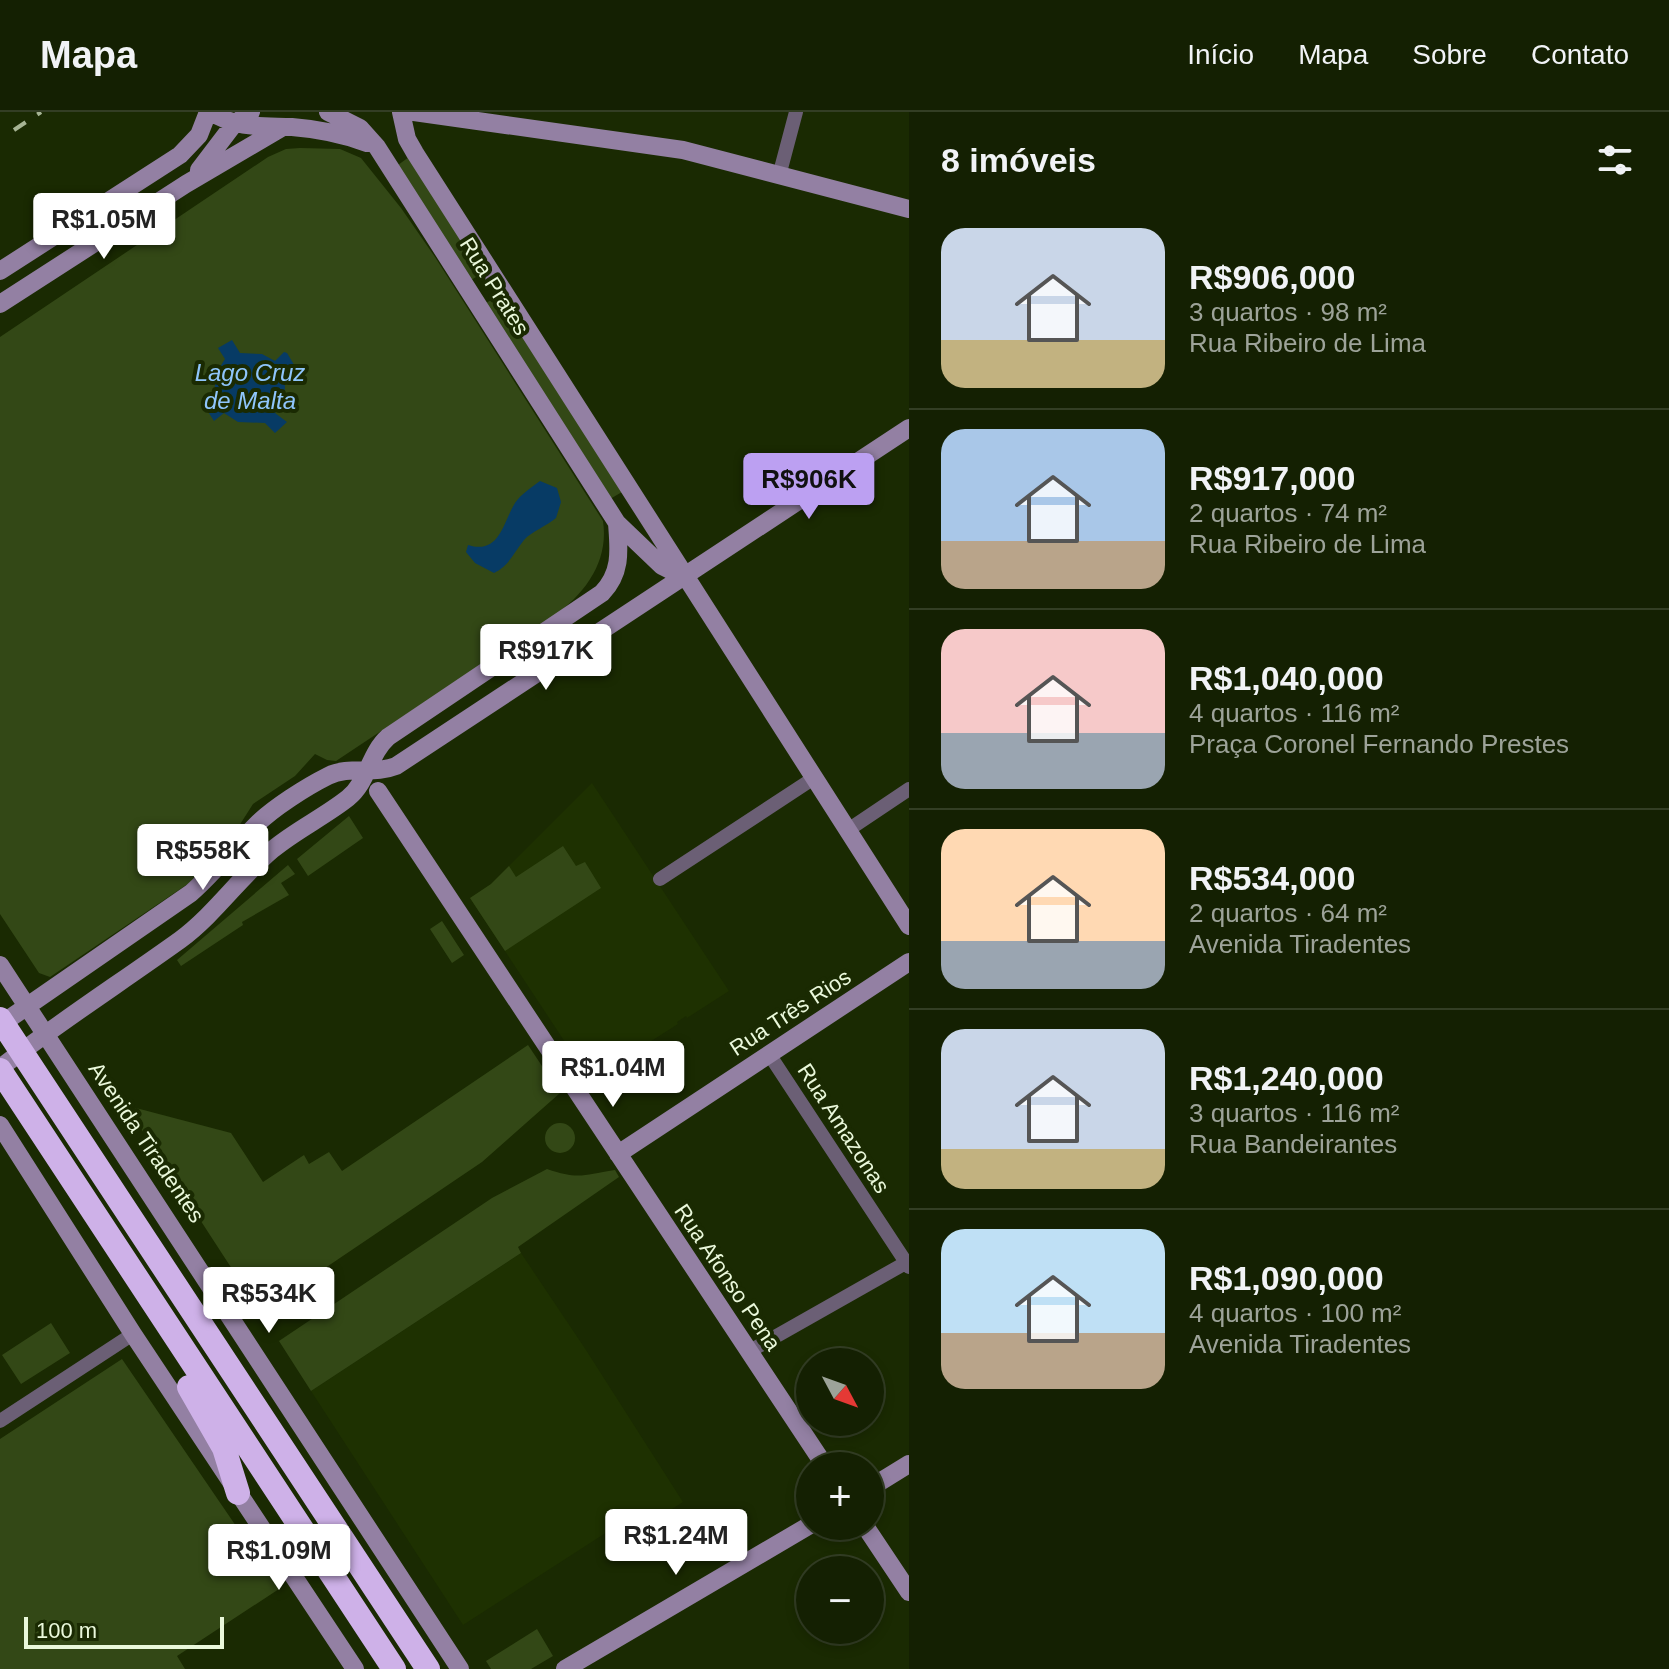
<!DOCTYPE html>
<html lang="pt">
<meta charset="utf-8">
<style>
:root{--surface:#142002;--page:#1d280c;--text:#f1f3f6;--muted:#9da399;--line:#333e24;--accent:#bca0f2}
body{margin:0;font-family:Helvetica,sans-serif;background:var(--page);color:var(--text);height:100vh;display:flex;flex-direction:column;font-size:30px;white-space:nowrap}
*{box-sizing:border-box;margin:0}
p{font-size:26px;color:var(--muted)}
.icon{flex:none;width:44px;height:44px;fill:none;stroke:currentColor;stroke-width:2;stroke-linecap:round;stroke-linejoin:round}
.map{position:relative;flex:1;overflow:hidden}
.side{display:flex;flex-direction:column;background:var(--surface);width:760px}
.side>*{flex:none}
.needle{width:52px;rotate:131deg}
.buttons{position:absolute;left:796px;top:1236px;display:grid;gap:16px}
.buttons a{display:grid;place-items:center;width:88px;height:88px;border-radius:50%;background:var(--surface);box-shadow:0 4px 12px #0003,0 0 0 2px var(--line);font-size:40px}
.scale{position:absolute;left:24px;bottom:20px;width:200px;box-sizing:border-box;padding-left:8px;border:4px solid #eaf8db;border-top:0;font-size:22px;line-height:28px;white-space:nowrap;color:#eaf8db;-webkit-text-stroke:6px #1a2a02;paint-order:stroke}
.price{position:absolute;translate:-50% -68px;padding:0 18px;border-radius:8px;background:#fff;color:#222;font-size:26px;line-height:52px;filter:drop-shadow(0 2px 4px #0008)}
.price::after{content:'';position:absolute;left:50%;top:48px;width:24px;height:18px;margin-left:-12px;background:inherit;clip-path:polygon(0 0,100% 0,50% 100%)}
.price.current{background:var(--accent);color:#111}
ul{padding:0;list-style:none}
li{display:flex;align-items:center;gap:24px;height:200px;padding:0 32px}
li+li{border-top:2px solid var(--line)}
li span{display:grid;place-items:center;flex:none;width:224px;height:160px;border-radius:24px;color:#555}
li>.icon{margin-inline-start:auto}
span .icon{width:96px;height:96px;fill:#fffc;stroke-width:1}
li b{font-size:34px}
h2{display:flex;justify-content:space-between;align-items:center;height:96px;padding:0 32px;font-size:34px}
header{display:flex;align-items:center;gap:48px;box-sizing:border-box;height:112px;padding:0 40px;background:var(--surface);border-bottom:2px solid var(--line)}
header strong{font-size:38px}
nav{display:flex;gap:44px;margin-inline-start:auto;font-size:28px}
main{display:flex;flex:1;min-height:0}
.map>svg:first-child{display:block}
</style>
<header>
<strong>Mapa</strong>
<nav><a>Início</a><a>Mapa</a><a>Sobre</a><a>Contato</a></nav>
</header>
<main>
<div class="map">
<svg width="909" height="1557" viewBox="0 0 909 1557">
<rect width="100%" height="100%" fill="#1a2a02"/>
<path fill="#1e3101" d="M592,671L729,879L687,906L686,904L677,910L678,912L590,968L470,786L491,772Z
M521,1141L586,1238L683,1390L626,1426L618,1413L463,1513L311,1279Z"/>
<path fill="#334816" d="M300,36L340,37L361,46L401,96L435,145L603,409C609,449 586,481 554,504L336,649L327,648L315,642L295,664L253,692L232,725L198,765L50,865L39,861L0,802V225L268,45L286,37Z
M409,45L483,161L471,168L398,53Z
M498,184L622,380L610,387L486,191Z
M349,704L363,726L308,764L297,747Z
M563,734L576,754L585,750L601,776L505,839L470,786L491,772L509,754L516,765Z
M288,753L295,762L281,771L289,783L242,810L243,813L181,854L177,848Z
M442,809L464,843L452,851L430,817Z
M528,933L560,981L482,1050L260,1200L130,1000L136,996L231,1021L263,1070L304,1043L309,1052L329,1040L342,1059Z
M545 1026a15 15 0 1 1 30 0a15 15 0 1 1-30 0Z
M547,1057C579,1068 583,1063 615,1058L619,1065L518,1135L521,1141L311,1279L279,1229L492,1086Z
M51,1211L70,1241L21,1272L2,1243Z
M122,1247L279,1477L177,1544L185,1557H0V1327Z
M537,1517L553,1544L531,1557H491L486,1549Z"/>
<path fill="#073b65" d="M232,228L240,241L262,242L275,249L284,240L287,241L296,256L283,262C287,276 285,289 275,301L287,310L275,321L265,311L238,310L224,301L214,309L205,295L216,288C213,270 216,261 225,247L218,236Z
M540,369L557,376L561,390L556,406C547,414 532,419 524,428C514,440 510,453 494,461L475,451L466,440L468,433C500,443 503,410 515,391C521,382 532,375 540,369Z"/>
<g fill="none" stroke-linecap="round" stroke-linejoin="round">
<path stroke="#6b5f75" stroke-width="14" d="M779,64L796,0
M848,718L909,677
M660,767L814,666
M769,942L909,1155
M750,1239L909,1149
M0,1309L133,1222"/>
<path stroke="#9380a3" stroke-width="18" d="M211,0C237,17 262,14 292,15C318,17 343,22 367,31
M328,0L360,16L377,35L617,411L662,454L684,465
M401,0L407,27L415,41L909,814
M414,0L683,38L909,97
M199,58L234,12L251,0
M0,159L180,43L199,23L208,0
M0,192L186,72L283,15
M378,679L825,1354
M0,853L460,1557
M0,913L191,781C215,760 234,735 256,713C273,696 306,675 328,664C349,653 374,663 396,654L909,316
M0,956C58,911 120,871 180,828C215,802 239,766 272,738C296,718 324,705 348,686C368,670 369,642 388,625L602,481C622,460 619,438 617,411
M0,1013L133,1222L355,1557
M618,1042L909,850
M870,1376L909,1352
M865,1414L909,1480
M565,1557L810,1413"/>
<path stroke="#ceb1e8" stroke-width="24" d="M0,907L428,1557
M0,958L394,1557
M189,1275L224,1336L238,1381"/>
<path stroke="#a6b494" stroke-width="4" stroke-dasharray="14 14" stroke-linecap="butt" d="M14,18L41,0"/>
</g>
<g text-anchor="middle" stroke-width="8" stroke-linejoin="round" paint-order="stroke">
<g font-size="22" fill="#eaf8db" stroke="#1a2a02">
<text transform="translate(495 174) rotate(58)" y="8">Rua Prates</text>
<text transform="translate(790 900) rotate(-33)" y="8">Rua Três Rios</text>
<text transform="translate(844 1016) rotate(57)" y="8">Rua Amazonas</text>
<text transform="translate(147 1030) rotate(56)" y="8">Avenida Tiradentes</text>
<text transform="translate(728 1165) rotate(56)" y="8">Rua Afonso Pena</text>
</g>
<g font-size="24" font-style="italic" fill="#8fc5fb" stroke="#1a2a02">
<text x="250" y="269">Lago Cruz<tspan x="250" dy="28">de Malta</tspan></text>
</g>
</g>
</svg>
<div class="buttons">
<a><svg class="needle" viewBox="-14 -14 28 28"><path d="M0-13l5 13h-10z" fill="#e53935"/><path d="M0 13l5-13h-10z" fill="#9da399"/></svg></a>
<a>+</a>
<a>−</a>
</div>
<div class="scale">100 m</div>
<b class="price" style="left:104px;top:149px">R$1.05M</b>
<b class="price current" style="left:809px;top:409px">R$906K</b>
<b class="price" style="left:546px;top:580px">R$917K</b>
<b class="price" style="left:203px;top:780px">R$558K</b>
<b class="price" style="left:613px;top:997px">R$1.04M</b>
<b class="price" style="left:269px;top:1223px">R$534K</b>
<b class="price" style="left:676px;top:1465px">R$1.24M</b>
<b class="price" style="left:279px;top:1480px">R$1.09M</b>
</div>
<section class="side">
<h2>8 imóveis<svg class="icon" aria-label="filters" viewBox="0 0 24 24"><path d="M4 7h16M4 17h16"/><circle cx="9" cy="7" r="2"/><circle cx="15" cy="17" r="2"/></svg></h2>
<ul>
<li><span style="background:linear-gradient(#c9d6e8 70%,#c2b280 0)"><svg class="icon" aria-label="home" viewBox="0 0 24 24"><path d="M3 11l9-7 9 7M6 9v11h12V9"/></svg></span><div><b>R$906,000</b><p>3 quartos · 98 m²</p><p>Rua Ribeiro de Lima</p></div></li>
<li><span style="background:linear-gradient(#a9c7e8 70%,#b9a48a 0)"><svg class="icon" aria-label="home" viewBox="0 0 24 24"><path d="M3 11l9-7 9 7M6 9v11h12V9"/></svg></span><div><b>R$917,000</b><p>2 quartos · 74 m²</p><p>Rua Ribeiro de Lima</p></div></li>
<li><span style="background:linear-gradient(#f6c9c9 65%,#9aa5b1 0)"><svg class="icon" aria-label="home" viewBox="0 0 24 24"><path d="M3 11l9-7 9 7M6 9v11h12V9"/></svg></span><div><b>R$1,040,000</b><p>4 quartos · 116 m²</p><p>Praça Coronel Fernando Prestes</p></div></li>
<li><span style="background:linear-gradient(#ffd9b3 70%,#9aa5b1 0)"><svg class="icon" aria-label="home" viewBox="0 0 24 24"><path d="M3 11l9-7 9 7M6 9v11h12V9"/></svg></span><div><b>R$534,000</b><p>2 quartos · 64 m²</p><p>Avenida Tiradentes</p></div></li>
<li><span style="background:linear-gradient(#c9d6e8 75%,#c2b280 0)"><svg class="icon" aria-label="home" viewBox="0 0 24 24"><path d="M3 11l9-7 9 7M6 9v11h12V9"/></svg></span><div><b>R$1,240,000</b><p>3 quartos · 116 m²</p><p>Rua Bandeirantes</p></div></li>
<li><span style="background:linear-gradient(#bfe0f5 65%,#b9a48a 0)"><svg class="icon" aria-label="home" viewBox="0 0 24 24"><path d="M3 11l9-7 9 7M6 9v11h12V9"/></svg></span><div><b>R$1,090,000</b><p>4 quartos · 100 m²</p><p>Avenida Tiradentes</p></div></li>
</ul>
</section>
</main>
